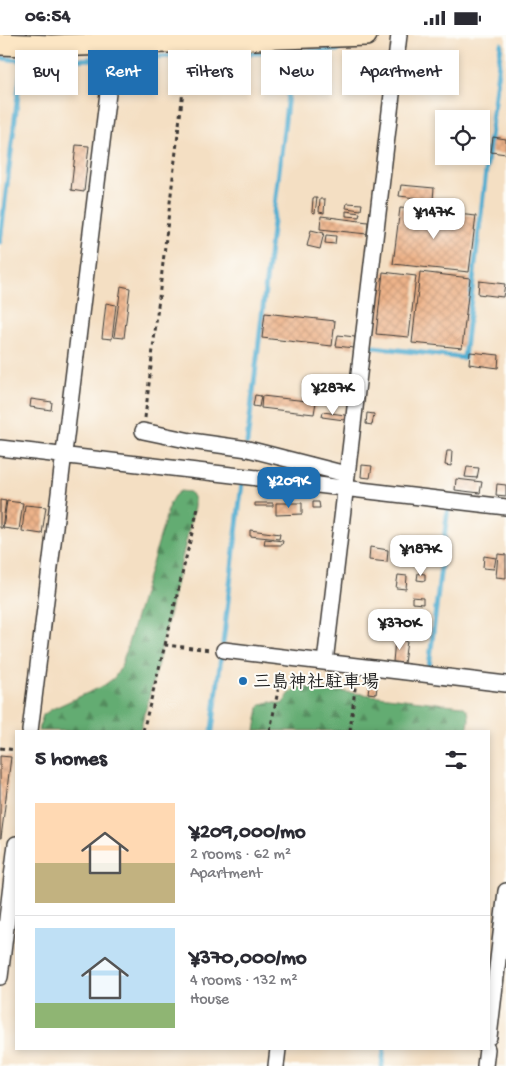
<!DOCTYPE html>
<meta charset="utf-8">
<style>
:root{--surface:#fff;--page:#f2f2f3;--text:#2b2b33;--muted:#7c7c81;--line:#e1e1e2;--accent:#1f6fb2}
body{margin:0;font-family:"Gochi Hand","Klee One",sans-serif;background:var(--page);color:var(--text);height:100vh;display:flex;flex-direction:column;font-size:19px;white-space:nowrap}
*{box-sizing:border-box;margin:0}
p{font-size:16px;color:var(--muted)}
.icon{flex:none;width:28px;height:28px;fill:none;stroke:currentColor;stroke-width:2;stroke-linecap:round;stroke-linejoin:round}
.map{position:relative;flex:1;overflow:hidden}
.drawer{position:absolute;left:15px;top:695px;width:475px;height:320px;display:flex;flex-direction:column;background:var(--surface);border-radius:0px;box-shadow:0 2px 8px #0003}
.drawer>*{flex:none}
.banner{position:absolute;left:15px;top:15px;width:476px;height:45px;display:flex;gap:10px}
.buttons{position:absolute;left:435px;top:75px;display:grid;gap:10px}
.buttons a{display:grid;place-items:center;width:55px;height:55px;border-radius:0px;background:var(--surface);box-shadow:0 2px 8px #0003;font-size:25px}
.price{position:absolute;translate:-50% -42px;padding:0 11px;border-radius:10px;background:#fff;color:#222;font-size:16px;line-height:32px;filter:drop-shadow(0 1px 2px #0008)}
.price::after{content:'';position:absolute;left:50%;top:30px;width:15px;height:11px;margin-left:-8px;background:inherit;clip-path:polygon(0 0,100% 0,50% 100%)}
.price.on{background:var(--accent);color:#fff}
ul{padding:0;list-style:none}
li{display:flex;align-items:center;gap:15px;height:125px;padding:0 20px}
li+li{border-top:1px solid var(--line)}
li span{display:grid;place-items:center;flex:none;width:140px;height:100px;border-radius:0px;color:#555}
li>.icon{margin-inline-start:auto}
span .icon{width:60px;height:60px;fill:#fffc;stroke-width:1}
li b{font-size:21px}
h2{display:flex;justify-content:space-between;align-items:center;height:60px;padding:0 20px;font-size:21px}
.tag{padding:0 18px;border-radius:0px;background:var(--surface);box-shadow:0 2px 8px #0003;font-size:18px;line-height:45px}
.tag.on{background:var(--accent);color:#fff}
.status{display:flex;justify-content:space-between;align-items:center;height:35px;padding:0 25px;background:var(--surface);direction:ltr}
.status svg{height:14px;fill:currentColor}
.map>svg:first-child{display:block}
</style>
<div class="status"><b>06:54</b><svg viewBox="0 0 49 12"><path d="M0 12V9h3v3zM5 12V6h3v6zM10 12V3h3v9zM15 12V0h3v12zM26 1h20v11H26zM47 4h2v5h-2z"/></svg></div>
<div class="map">
<svg width="506" height="1031" viewBox="0 0 506 1031">
<defs>
<pattern id="forest-firs" width="22" height="20" patternUnits="userSpaceOnUse" patternTransform="scale(1.25)"><rect width="22" height="20" fill="#64ac72"/><path d="M5 1l3.5 6h-7zM16 11l3.5 6h-7z" fill="#528b5d"/></pattern>
<pattern id="building-cross-hatch" width="8" height="8" patternUnits="userSpaceOnUse" patternTransform="scale(1.25)"><rect width="8" height="8" fill="#edb38a"/><path d="M0 0l8 8M0 8l8-8" fill="none" stroke="#cb9976"/></pattern>
</defs>
<rect width="100%" height="100%" fill="#fdfcf7"/>
<filter id="ink" filterUnits="userSpaceOnUse"><feTurbulence type="fractalNoise" baseFrequency=".02" numOctaves="2"/><feDisplacementMap in="SourceGraphic" scale="10" xChannelSelector="R" yChannelSelector="G"/><feConvolveMatrix kernelMatrix="1 2 1 2 8 2 1 2 1" color-interpolation-filters="sRGB"/></filter>
<filter id="wash" filterUnits="userSpaceOnUse"><feTurbulence type="fractalNoise" baseFrequency=".0096" numOctaves="4" result="noise"/><feDisplacementMap in="SourceGraphic" scale="20" xChannelSelector="R" yChannelSelector="G"/><feGaussianBlur stdDeviation="1.12" result="paint"/><feColorMatrix in="noise" values="0 0 0 0 0 0 0 0 0 0 0 0 0 0 0 0 0 1.4 0 .05"/><feComposite in="paint" operator="in"/></filter>
<g filter="url(#wash)">
<rect width="100%" height="100%" fill="#f4dfc3"/>
<path fill="url(#forest-firs)" stroke="#406447" d="M180,456L190,457L194,464V472L157,632L140,696H38L43,680L52,674L103,651L114,643L121,632L170,468L174,461Z
M304,652L462,671C472,675 469,687 467,696H255L259,673L262,669L270,667L282,669C291,659 288,654 304,652Z"/>
<g fill="none" stroke-linecap="round" stroke-linejoin="round">
<path stroke="#53add0" stroke-width="5" d="M0,23L29,26L98,24
M126,23L339,15
M0,207L22,26
M366,311L464,323L501,9
M247,408L293,17
M223,608L242,448
M429,632L448,472
M212,696L221,621
M382,1031L384,1014"/>
</g>
<g id="blocks">
<path fill="url(#building-cross-hatch)" d="M493,102L506,104V119L491,117Z
M76,110L89,111L84,157L71,155Z
M401,150L434,153L433,165L399,161Z
M313,163H317L315,178L312,177Z
M320,164H325L324,178L319,177Z
M347,168L362,169L361,175L346,173Z
M400,173L476,181L469,237L393,229Z
M346,176L360,178L359,182L346,181Z
M321,181L368,187L367,199L320,194Z
M311,195L324,198L320,214L307,211Z
M326,200L336,201L335,209L325,208Z
M383,237L416,241L409,302L376,299Z
M420,237L470,243L462,313L412,308Z
M479,246L505,249L503,262L478,259Z
M121,251L130,253L124,303L114,302Z
M106,268L116,270L112,304L102,303Z
M265,278L335,286L332,311L262,303Z
M338,300L355,302L354,313L336,311Z
M470,317L499,320L498,333L469,329Z
M255,360L261,361L259,372L253,371Z
M262,361L316,367L314,379L261,373Z
M31,364L52,367L51,375L30,372Z
M323,377L345,380L344,385L322,382Z
M367,378L374,379L372,390L366,389Z
M447,416H452L451,431L445,430Z
M362,430L372,431L370,443L361,442Z
M467,432L479,433L477,443L465,442Z
M456,444L482,447L480,458L455,455Z
M497,449L506,450V461L496,460Z
M0,465L6,466L2,493H0Z
M7,466L23,468L19,495L3,493Z
M313,467H319L320,473H313Z
M255,468H273V471H255Z
M276,468H302V479L276,480Z
M25,470L46,472L42,499L22,496Z
M250,495L280,499L279,504L250,501Z
M265,504L283,506L282,510H264Z
M370,512L388,515L387,527L369,525Z
M498,519L506,520V543L496,542Z
M484,521L496,523L494,534L483,533Z
M418,538L425,539V546L417,545Z
M398,540L407,541L406,554L396,553Z
M412,562L423,563V569L412,568Z
M395,605L407,606L404,628L393,627Z
M369,651L377,652L376,659L368,658Z
M0,721L11,722L1,803H0Z"/>
</g>
</g>
<g filter="url(#ink)">
<use href="#blocks" fill-opacity="0" stroke="#3c3935" stroke-width="1"/>
<g fill="none" stroke-linecap="round" stroke-linejoin="round">
<g stroke="#3c3935" stroke-width="18">
<path id="street" d="M143,396L191,406L248,414L338,437L347,438
M0,413L506,472
M224,615L506,649
M325,627L399,0
M30,696L114,9
M0,942L16,809
M489,1002L506,856
M276,1031L278,1014
M485,1031L487,1014"/>
</g>
<g stroke="#3c3935" stroke-width="24">
<path id="secondary" d="M0,9L51,11L366,0"/>
</g>
<path stroke="#3c3935" stroke-width="3" stroke-dasharray="4 4" stroke-linecap="butt" d="M145,383L184,47
M165,610L198,473
M143,696L165,610L211,615
M270,696L282,635
M350,696L356,645
M0,713L16,715"/>
<use href="#street" stroke="#fff" stroke-width="15"/>
<use href="#secondary" stroke="#fce6c4" stroke-width="21"/>
</g>
</g>
<circle fill="#1f6fb2" stroke="#fdfcf7" stroke-width="2" cx="243" cy="646" r="5"/>
<g text-anchor="middle" stroke-width="4" stroke-linejoin="round" paint-order="stroke">
<g font-size="18" font-weight="bold" fill="#1c1c1c" stroke="#fdfcf7" text-anchor="start">
<text x="253" y="652">三島神社駐車場</text>
</g>
</g>
</svg>
<div class="buttons">
<a><svg class="icon" aria-label="locate" viewBox="0 0 24 24"><circle cx="12" cy="12" r="6"/><path d="M12 2v4M12 18v4M2 12h4M18 12h4"/></svg></a>
</div>
<b class="price" style="left:434px;top:205px">¥147K</b>
<b class="price" style="left:333px;top:381px">¥287K</b>
<b class="price on" style="left:289px;top:474px">¥209K</b>
<b class="price" style="left:421px;top:542px">¥187K</b>
<b class="price" style="left:400px;top:616px">¥370K</b>
<div class="banner">
<a class="tag">Buy</a>
<a class="tag on">Rent</a>
<a class="tag">Filters</a>
<a class="tag">New</a>
<a class="tag">Apartment</a>
</div>
<section class="drawer">
<h2>5 homes<svg class="icon" aria-label="filters" viewBox="0 0 24 24"><path d="M4 7h16M4 17h16"/><circle cx="9" cy="7" r="2"/><circle cx="15" cy="17" r="2"/></svg></h2>
<ul>
<li><span style="background:linear-gradient(#ffd9b3 60%,#c2b280 0)"><svg class="icon" aria-label="home" viewBox="0 0 24 24"><path d="M3 11l9-7 9 7M6 9v11h12V9"/></svg></span><div><b>¥209,000/mo</b><p>2 rooms · 62 m²</p><p>Apartment</p></div></li>
<li><span style="background:linear-gradient(#bfe0f5 75%,#8fb573 0)"><svg class="icon" aria-label="home" viewBox="0 0 24 24"><path d="M3 11l9-7 9 7M6 9v11h12V9"/></svg></span><div><b>¥370,000/mo</b><p>4 rooms · 132 m²</p><p>House</p></div></li>
</ul>
</section>
</div>
